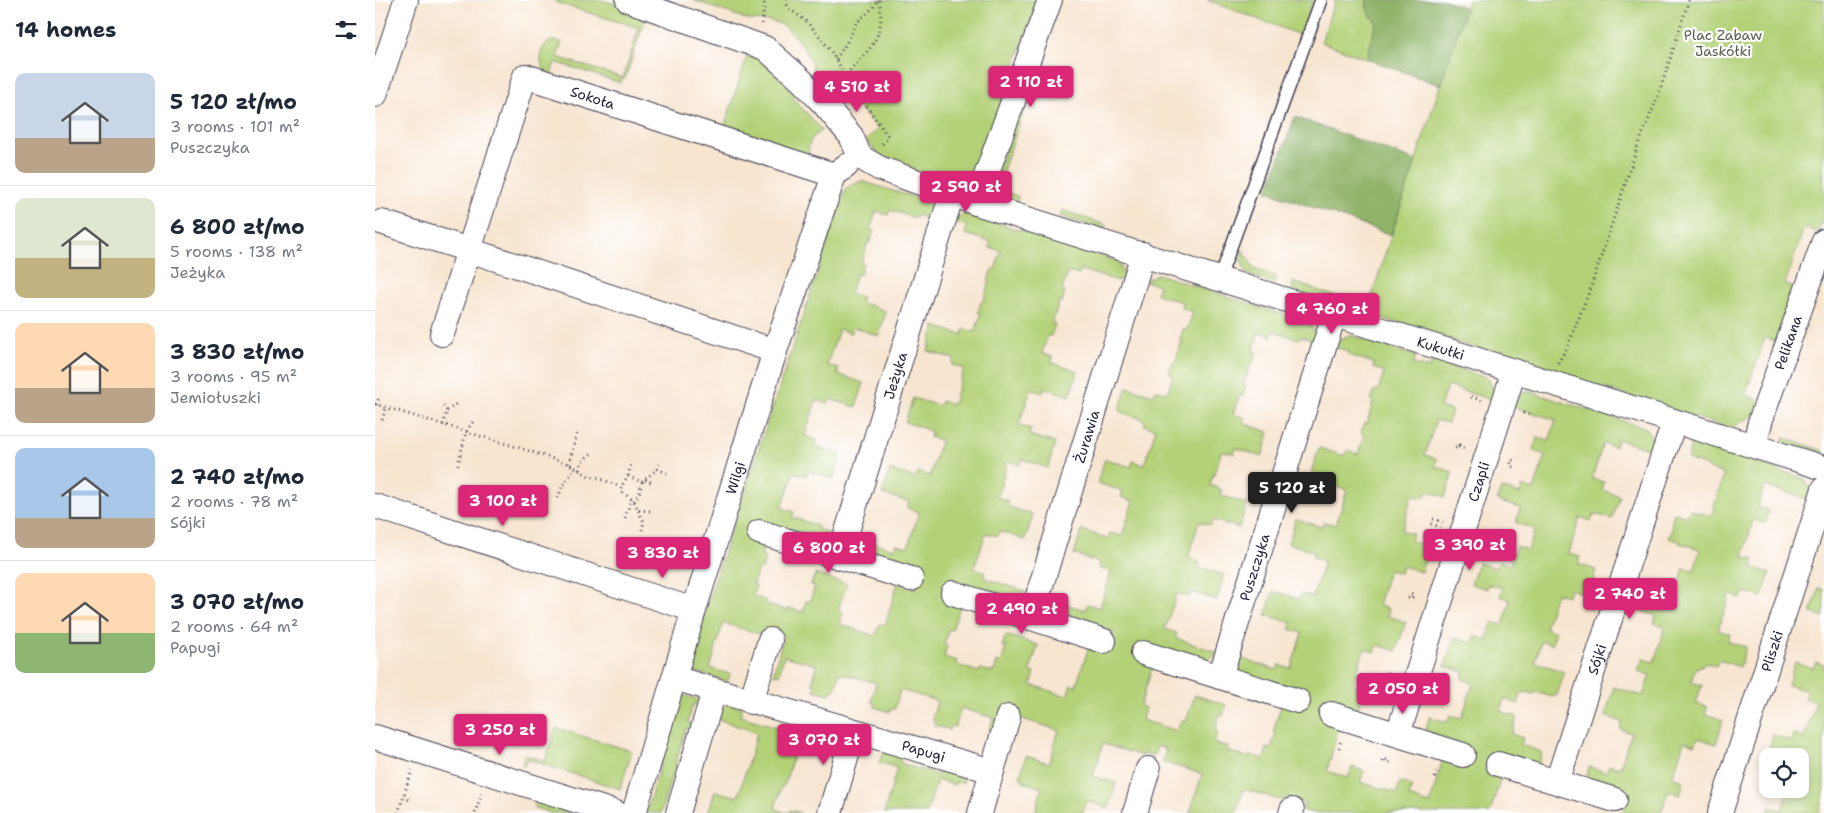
<!DOCTYPE html>
<meta charset="utf-8">
<style>
:root{--surface:#fff;--page:#f6f6f7;--text:#1f2937;--muted:#747a83;--line:#e0e1e3;--accent:#db2777}
body{margin:0;font-family:"Shantell Sans",sans-serif;background:var(--page);color:var(--text);height:100vh;display:flex;flex-direction:column;font-size:19px;white-space:nowrap}
*{box-sizing:border-box;margin:0}
p{font-size:16px;color:var(--muted)}
.icon{flex:none;width:28px;height:28px;fill:none;stroke:currentColor;stroke-width:2;stroke-linecap:round;stroke-linejoin:round}
.map{position:relative;flex:1;overflow:hidden}
.details{display:flex;flex-direction:column;background:var(--surface);width:375px}
.details>*{flex:none}
.controls{position:absolute;left:1384px;top:748px;display:grid;gap:10px}
.controls a{display:grid;place-items:center;width:50px;height:50px;border-radius:10px;background:var(--surface);box-shadow:0 2px 8px #0003;font-size:25px}
.price{position:absolute;translate:-50% -42px;padding:0 11px;border-radius:5px;background:var(--accent);color:#fff;font-size:16px;line-height:32px;filter:drop-shadow(0 1px 2px #0008)}
.price::after{content:'';position:absolute;left:50%;top:30px;width:15px;height:11px;margin-left:-8px;background:inherit;clip-path:polygon(0 0,100% 0,50% 100%)}
.price.active{background:#222;color:#fff}
ul{padding:0;list-style:none}
li{display:flex;align-items:center;gap:15px;height:125px;padding:0 15px}
li+li{border-top:1px solid var(--line)}
li span{display:grid;place-items:center;flex:none;width:140px;height:100px;border-radius:10px;color:#555}
li>.icon{margin-inline-start:auto}
span .icon{width:60px;height:60px;fill:#fffc;stroke-width:1}
li b{font-size:21px}
h2{display:flex;justify-content:space-between;align-items:center;height:60px;padding:0 15px;font-size:21px}
main{display:flex;flex:1;min-height:0}
.map>svg:first-child{display:block}
</style>
<main>
<section class="details">
<h2>14 homes<svg class="icon" aria-label="filters" viewBox="0 0 24 24"><path d="M4 7h16M4 17h16"/><circle cx="9" cy="7" r="2"/><circle cx="15" cy="17" r="2"/></svg></h2>
<ul>
<li><span style="background:linear-gradient(#c9d6e8 65%,#b9a48a 0)"><svg class="icon" aria-label="home" viewBox="0 0 24 24"><path d="M3 11l9-7 9 7M6 9v11h12V9"/></svg></span><div><b>5 120 zł/mo</b><p>3 rooms · 101 m²</p><p>Puszczyka</p></div></li>
<li><span style="background:linear-gradient(#dfe7d0 60%,#c2b280 0)"><svg class="icon" aria-label="home" viewBox="0 0 24 24"><path d="M3 11l9-7 9 7M6 9v11h12V9"/></svg></span><div><b>6 800 zł/mo</b><p>5 rooms · 138 m²</p><p>Jeżyka</p></div></li>
<li><span style="background:linear-gradient(#ffd9b3 65%,#b9a48a 0)"><svg class="icon" aria-label="home" viewBox="0 0 24 24"><path d="M3 11l9-7 9 7M6 9v11h12V9"/></svg></span><div><b>3 830 zł/mo</b><p>3 rooms · 95 m²</p><p>Jemiołuszki</p></div></li>
<li><span style="background:linear-gradient(#a9c7e8 70%,#b9a48a 0)"><svg class="icon" aria-label="home" viewBox="0 0 24 24"><path d="M3 11l9-7 9 7M6 9v11h12V9"/></svg></span><div><b>2 740 zł/mo</b><p>2 rooms · 78 m²</p><p>Sójki</p></div></li>
<li><span style="background:linear-gradient(#ffd9b3 60%,#8fb573 0)"><svg class="icon" aria-label="home" viewBox="0 0 24 24"><path d="M3 11l9-7 9 7M6 9v11h12V9"/></svg></span><div><b>3 070 zł/mo</b><p>2 rooms · 64 m²</p><p>Papugi</p></div></li>
</ul>
</section>
<div class="map">
<svg width="1449" height="813" viewBox="0 0 1449 813">
<rect width="100%" height="100%" fill="#fff"/>
<filter id="ink" filterUnits="userSpaceOnUse"><feTurbulence type="fractalNoise" baseFrequency=".02" numOctaves="2"/><feDisplacementMap in="SourceGraphic" scale="10" xChannelSelector="R" yChannelSelector="G"/><feConvolveMatrix kernelMatrix="1 2 1 2 8 2 1 2 1" color-interpolation-filters="sRGB"/></filter>
<filter id="wash" filterUnits="userSpaceOnUse"><feTurbulence type="fractalNoise" baseFrequency=".0096" numOctaves="4" result="noise"/><feDisplacementMap in="SourceGraphic" scale="20" xChannelSelector="R" yChannelSelector="G"/><feGaussianBlur stdDeviation="1.12" result="paint"/><feColorMatrix in="noise" values="0 0 0 0 0 0 0 0 0 0 0 0 0 0 0 0 0 1.4 0 .05"/><feComposite in="paint" operator="in"/></filter>
<g filter="url(#wash)">
<rect width="100%" height="100%" fill="#f7e5d0"/>
<path fill="#b4d178" stroke="#6b7a5a" d="M179,0H228L273,14L381,54L424,92L418,98L446,129L445,132C433,140 432,146 435,159L348,131L373,53L270,19L250,79L247,78L246,83L180,62L176,76C157,62 166,35 187,42L182,57L248,78L264,28L182,3Z
M318,0H663L599,180L591,185L519,164L504,155L491,140L503,129L468,89L455,100L437,80L438,65L427,46L410,26L397,21L374,20Z
M832,0H938L925,35Z
M960,0H992L991,7L1001,22L992,59L946,42Z
M1093,0H1449V214L1443,232L1429,228L1410,284L1422,289L1403,342L1390,338L1370,395L1385,400L1378,416L1363,423L1358,429L917,290L918,282L993,307Z
M662,61L666,62L625,179L632,193L643,196L642,203L628,198L620,176Z
M486,181L551,201C556,207 559,211 557,220L542,215L541,218L515,210L513,215L501,211L495,230L499,231L495,242H493L486,263L488,264L485,275L481,274L475,293L487,297L485,302L511,311L504,336L478,327L476,333L464,329L452,365L464,369L462,374L489,383L481,407L455,399L453,404L441,400L430,436L441,440L440,446L466,454L459,479L433,471L431,476L419,472L407,508L419,512L417,517L443,526V529L455,533L446,539L382,519L376,539L389,544L386,556L390,558L387,569L383,568L378,584L381,585L378,596L392,601L391,604L413,611L414,608L428,612L431,601L435,602L440,586L436,585L440,574L472,584L463,610L468,612L465,624L500,636L505,624L510,625L523,583L541,589L546,574L482,552L479,537L519,549L521,544L533,547L544,512L532,508L534,502L507,494L515,470L541,478L543,472L555,476L566,440L555,437L556,431L530,422L538,398L564,406L566,401L578,404L589,368L577,365L579,359L553,351L560,326L587,335L589,329L600,332L606,314L603,313L606,302H608L615,281L613,280L617,269L620,270L626,251L614,247L616,242L590,234L592,226L577,221L591,213L742,261L750,275L748,280L744,279L743,281L706,270L704,275L693,272L687,290L690,292L687,303L684,302L677,324L680,325L676,336L673,335L667,353L678,357L677,363L703,371L695,396L669,388L667,393L656,389L644,425L656,429L654,435L680,443L673,468L647,459L645,465L633,461L622,497L633,501L632,506L658,515L650,540L624,531L622,536L611,533L599,568L610,572L609,578L650,591L648,595L638,600L574,579L570,591L585,606L577,630L574,629L569,645L572,646L569,657L583,661L582,665L604,672L605,669L619,672L622,662H626L631,647L627,646L631,635L663,645L655,671L660,673L656,685L692,696L696,685L701,686L714,646L732,652L739,632L676,612L673,608L675,599L710,610L712,604L725,608L736,572L724,568L725,563L699,554L707,530L733,539L735,533L747,536L758,501L746,497L748,491L722,483L730,459L756,467L758,461L769,465L781,429L769,425L770,420L744,411L752,387L778,395L781,390L792,393L798,375L794,373L798,362L800,363L807,341L805,340L808,329L812,330L818,312L806,308L807,302L781,294L784,285L769,281L782,274L934,323L941,336L940,341L925,336L924,339L898,331L896,336L884,332L878,351L882,352L878,363H876L869,384L871,385L868,396H864L858,414L870,418L868,423L894,432L887,457L861,448L859,454L847,450L835,485L847,490L845,495L872,504L864,528L838,520L836,525L824,522L813,557L825,561L823,567L849,575L842,600L816,592L814,597L802,593L790,629L802,633L800,638L842,652L841,655L829,660L778,665L765,706L770,708L767,720L802,731L806,720L811,721L820,695L851,705L848,716L844,715L840,731L843,732L839,743L853,747L852,751L874,758L875,755L889,759L892,748L896,749L901,733L898,732L906,706L866,673L859,660L861,657L902,670L904,665L916,668L927,633L915,629L917,623L891,615L898,591L924,599L926,594L938,597L949,561L938,557L939,552L913,543L921,519L947,527L949,522L961,525L972,490L960,486L962,480L936,472L944,448L970,456L972,450L983,454L989,435L986,434L989,423H992L998,402L996,401L1000,390L1003,391L1009,372L998,368L999,363L973,355V351L959,347L960,342L974,335L1041,356L1038,364L1054,369L1057,361L1107,376L1113,378L1120,393L1117,400L1072,386L1065,407L1077,411L1073,423L1061,420L1050,455L1062,459L1060,466L1078,472L1070,497L1052,491L1049,498L1037,495L1027,531L1038,534L1036,541L1054,547L1046,572L1028,566L1025,573L1014,570L1003,605L1014,609L1012,616L1031,622L1021,651L1003,645L1000,652L989,649L978,684L989,688L982,711L964,726L952,771L973,778L977,767L989,771L985,782L1022,793L1025,782L1037,786L1034,797L1055,804L1068,758L1050,733L1054,717L1072,722L1075,715L1087,718L1098,683L1087,679L1089,672L1070,666L1079,638L1098,643L1100,636L1112,640L1117,622L1128,625L1135,600L1125,596L1128,588L1113,584L1112,589L1096,584L1103,563L1121,568L1124,561L1135,565L1141,546L1153,550L1160,529L1141,523L1145,508L1122,501L1126,488L1145,494L1147,486L1159,490L1170,455L1159,451L1162,438L1174,441L1181,420L1136,406L1138,398L1152,391L1271,428L1279,443L1276,450L1242,439L1240,447L1228,443L1217,479L1229,482L1227,490L1245,496L1237,519L1219,514L1216,521L1205,517L1194,553L1205,557L1203,564L1221,570L1214,595L1195,589L1193,596L1181,593L1170,628L1181,632L1177,644L1166,641L1160,662L1190,672L1182,695L1177,697L1161,692L1159,694L1151,692L1146,694L1143,704L1129,699L1125,711L1142,717L1137,734L1148,738L1146,745L1167,752L1163,766L1116,753L1111,772L1126,777L1115,813H937L928,810L929,803L910,797L909,801L869,789L861,813H815L827,774L788,762L791,749L782,746L779,756L769,753L768,756L728,744L718,776L741,783L734,808L711,801L707,813H660L667,788L648,782V779L645,777L651,756L674,763L684,730L644,718L617,739L612,737L618,718L586,708L580,727L576,726L575,730L559,725L560,721L557,720L562,701L525,690L519,710L516,708L515,712L499,707L500,703L496,702L501,683L465,673L459,691L456,690L455,694L439,690L440,685L437,684L442,665L409,656L404,675L398,674L409,637L390,632L388,635L348,623L335,668L355,674L353,681L313,670L332,603L471,188Z
M687,210L731,225L729,230L685,216Z
M868,250L879,269L902,277L899,284L872,274C868,266 864,259 868,250Z
M1409,438L1449,451V458L1406,445Z
M1316,442L1430,479L1436,492L1433,499L1389,486L1383,507L1394,511L1390,523L1378,520L1368,556L1379,559L1377,567L1395,573L1387,597L1369,592L1366,598L1355,595L1343,630L1355,634L1353,642L1371,647L1365,667L1344,660L1341,666L1331,663L1320,669L1316,682L1327,685L1321,703L1332,707L1330,714L1348,720L1341,744L1323,738L1320,745L1309,741L1298,777L1309,781L1305,795L1293,791L1286,813H1248L1254,796L1210,783L1214,767L1231,772L1234,765L1245,768L1256,733L1245,729L1247,722L1230,716L1239,687L1268,696L1275,675L1263,671L1268,659L1279,662L1290,627L1279,623L1281,616L1263,610L1271,585L1289,591L1291,584L1303,587L1309,568L1319,570L1325,549L1304,543V541L1294,538L1298,526L1296,525L1299,513L1312,517L1315,510L1336,516L1349,474L1332,468V466L1313,459Z
M1444,588L1449,590V617L1436,613Z
M1420,662L1438,668L1441,662L1449,664V795L1444,813H1393L1395,807L1407,810L1414,789H1425V756H1392V758H1391L1398,735L1416,741L1418,734L1429,738L1441,702L1430,698L1432,691L1413,685Z
M306,695L325,700L326,706L318,704L313,722L320,725L319,730L311,728L300,765L307,767L304,779L296,777L286,813H271Z
M352,704L367,707L365,716L422,733L424,726L463,737L465,740L462,755L446,750V747L423,740L409,786L407,785L400,808L411,813L414,812L415,810L426,813H333L340,791L363,797L382,733L343,719L346,710Z
M181,728L257,751L245,789L152,759L149,766L147,765L150,755L170,761Z
M510,750L527,755L525,763L563,775L566,767L590,774L588,783L581,782L580,785L562,780L552,813H509L522,768L504,762Z
M161,801L197,813H175L159,807Z"/>
<path fill="#8fb368" stroke="#586a52" d="M992,0H1070L1091,8L1065,85L992,59L1001,22C994,15 991,10 992,0Z
M920,117L1041,161L1016,235L892,191Z"/>
</g>
<g filter="url(#ink)">
<g fill="none" stroke-linecap="round" stroke-linejoin="round">
<g stroke="#423f51" stroke-width="14">
<path id="service" d="M844,280L946,0"/>
</g>
<g stroke="#423f51" stroke-width="26">
<g id="minor">
<path d="M253,0L390,48L426,80L449,104L476,136L485,157"/>
<path d="M0,95L31,0"/>
<path id="s1" d="M485,157L504,168L601,203L1449,468"/>
<path d="M601,203L675,0"/>
<path d="M6,222L94,250L67,334"/>
<path id="s2" d="M400,351L94,250L150,76L459,175"/>
<path id="s3" d="M1379,445L1386,419L1449,241"/>
<path d="M0,506L319,610"/>
<path d="M384,532L536,579"/>
<path id="s4" d="M464,557L577,194"/>
<path d="M578,593L729,641"/>
<path id="s5" d="M656,618L768,254"/>
<path d="M768,653L923,701"/>
<path id="s6" d="M845,677L959,315"/>
<path id="s7" d="M299,678L617,771L605,813"/>
<path d="M376,702L395,640"/>
<path d="M956,714L1088,755"/>
<path id="s8" d="M1023,734L1139,371"/>
<path d="M0,737L241,813"/>
<path d="M1123,764L1240,800"/>
<path d="M617,771L633,717"/>
<path id="s9" d="M1182,782L1299,422"/>
<path id="s10" d="M259,813L319,610L400,351L459,175L471,166"/>
<path d="M303,813L339,691"/>
<path d="M455,813L479,731"/>
<path d="M760,813L773,769"/>
<path d="M916,813L917,810"/>
<path id="s11" d="M1345,813L1449,489"/>
</g>
</g>
<path stroke="#423f51" stroke-width="3" stroke-dasharray="1 4" stroke-linecap="butt" d="M410,0C414,11 420,12 428,19C442,30 463,60 470,76L461,87
M504,0C512,38 493,50 470,76L512,135L511,140L506,145
M387,24L390,0
M461,59L475,37L481,23L498,8L503,0
M1183,363L1192,348L1216,287L1263,145L1283,96L1314,0
M1096,397L1108,400
M0,404L145,448L194,464L214,476L224,478L246,487
M2,405L4,397
M72,411L81,404
M1148,413L1155,415
M7,420L11,408
M68,425L72,411L68,406
M1083,447L1092,449
M1080,448H1082L1084,445H1082
M194,464L202,433
M83,465L91,432L99,420
M1138,467L1135,465L1136,460L1140,461
M282,469L284,464
M204,470L207,461L217,453
M253,476L256,464
M270,480L279,483
M267,482L282,469L292,473
M183,498L187,487L200,468
M259,501L264,494L267,482L253,476L246,487L247,492L259,501L269,522L267,530
M264,510L276,511
M250,518L256,500
M1058,519L1068,522
M1056,524L1066,527
M1033,598L1037,599L1038,594L1034,593
M1008,677L1012,678L1013,673L1009,672
M964,748L966,741
M1008,762L1009,759L1015,761L1014,763
M1060,778L1063,769
M28,798L37,801
M23,813L37,770
M100,813L107,792"/>
<use href="#service" stroke="#fff" stroke-width="11"/>
<use href="#minor" stroke="#fff" stroke-width="24"/>
</g>
</g>
<g text-anchor="middle" stroke-width="4.5" stroke-linejoin="round" paint-order="stroke">
<g font-size="14" fill="#555f50" stroke="#fff">
<text x="1348" y="40">Plac Zabaw<tspan x="1348" dy="16">Jaskółki</tspan></text>
</g>
<g font-size="14" fill="#22223b" stroke="#fff">
<text dy="5" stroke="none"><textPath href="#s2" startOffset="576">Sokoła</textPath></text>
<text dy="5" stroke="none"><textPath href="#s3" startOffset="108">Pelikana</textPath></text>
<text dy="5" stroke="none"><textPath href="#s1" startOffset="612">Kukułki</textPath></text>
<text dy="5" stroke="none"><textPath href="#s4" startOffset="190">Jeżyka</textPath></text>
<text dy="5" stroke="none"><textPath href="#s5" startOffset="190">Żurawia</textPath></text>
<text dy="5" stroke="none"><textPath href="#s10" startOffset="350">Wilgi</textPath></text>
<text dy="5" stroke="none"><textPath href="#s8" startOffset="265">Czapli</textPath></text>
<text dy="5" stroke="none"><textPath href="#s6" startOffset="115">Puszczyka</textPath></text>
<text dy="5" stroke="none"><textPath href="#s11" startOffset="170">Pliszki</textPath></text>
<text dy="5" stroke="none"><textPath href="#s9" startOffset="129">Sójki</textPath></text>
<text dy="5" stroke="none"><textPath href="#s7" startOffset="260">Papugi</textPath></text>
</g>
</g>
</svg>
<div class="controls">
<a><svg class="icon" aria-label="locate" viewBox="0 0 24 24"><circle cx="12" cy="12" r="6"/><path d="M12 2v4M12 18v4M2 12h4M18 12h4"/></svg></a>
</div>
<b class="price" style="left:656px;top:108px">2 110 zł</b>
<b class="price" style="left:482px;top:113px">4 510 zł</b>
<b class="price" style="left:591px;top:213px">2 590 zł</b>
<b class="price" style="left:957px;top:335px">4 760 zł</b>
<b class="price active" style="left:917px;top:514px">5 120 zł</b>
<b class="price" style="left:128px;top:527px">3 100 zł</b>
<b class="price" style="left:1095px;top:571px">3 390 zł</b>
<b class="price" style="left:454px;top:574px">6 800 zł</b>
<b class="price" style="left:288px;top:579px">3 830 zł</b>
<b class="price" style="left:1255px;top:620px">2 740 zł</b>
<b class="price" style="left:647px;top:635px">2 490 zł</b>
<b class="price" style="left:1028px;top:715px">2 050 zł</b>
<b class="price" style="left:125px;top:756px">3 250 zł</b>
<b class="price" style="left:449px;top:766px">3 070 zł</b>
</div>
</main>
